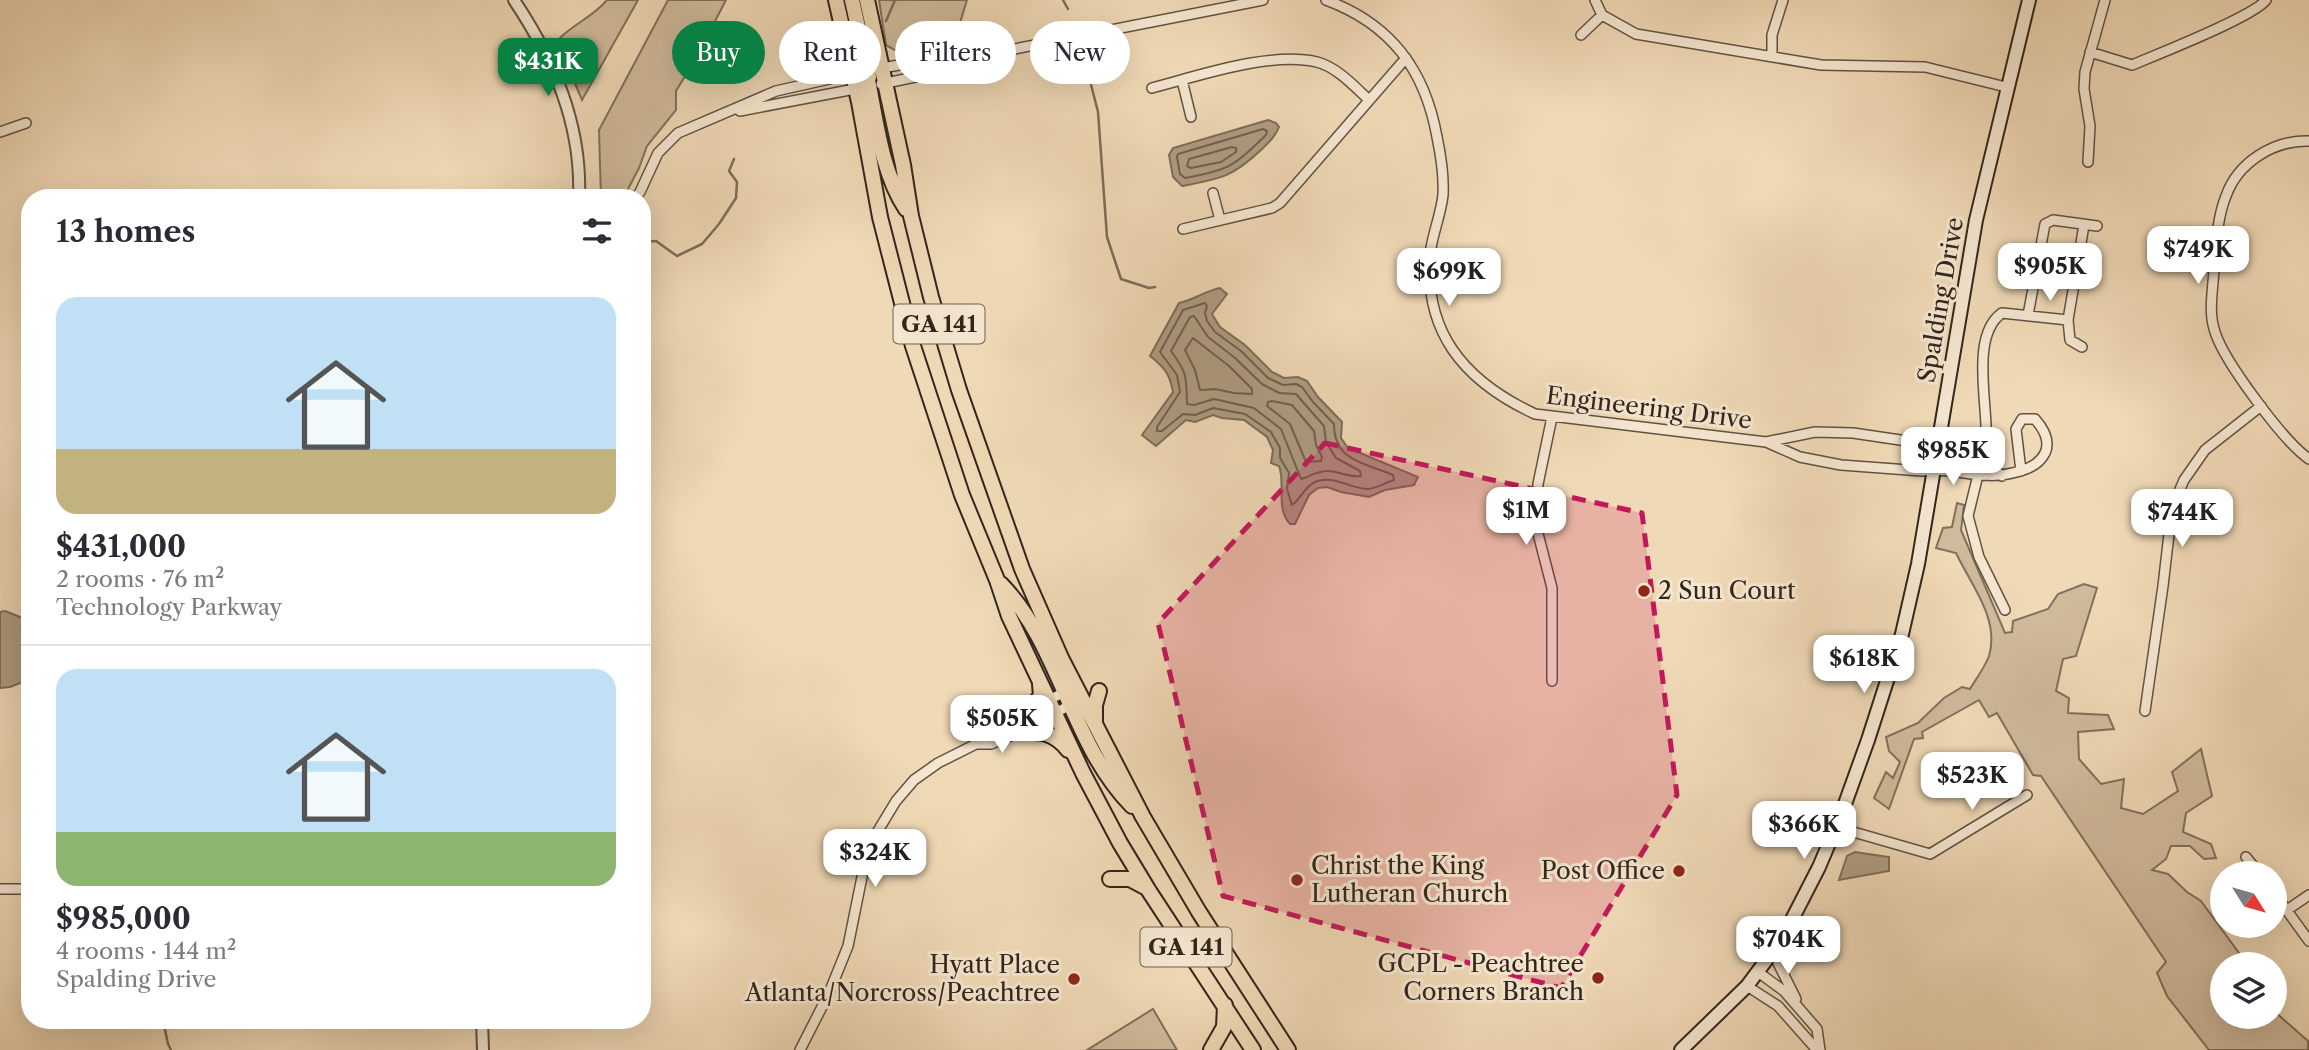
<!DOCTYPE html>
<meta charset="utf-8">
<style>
:root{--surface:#fff;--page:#f7f7f7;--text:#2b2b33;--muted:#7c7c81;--line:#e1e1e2;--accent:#0b8043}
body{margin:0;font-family:"Libre Caslon Text",serif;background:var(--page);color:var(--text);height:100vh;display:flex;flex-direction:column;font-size:26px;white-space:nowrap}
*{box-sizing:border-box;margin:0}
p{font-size:23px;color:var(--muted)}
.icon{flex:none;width:38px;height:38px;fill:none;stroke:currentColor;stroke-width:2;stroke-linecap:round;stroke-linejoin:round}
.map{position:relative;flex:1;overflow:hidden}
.details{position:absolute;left:21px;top:189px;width:630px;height:840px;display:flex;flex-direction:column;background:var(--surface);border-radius:28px;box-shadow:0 7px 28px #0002}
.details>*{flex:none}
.guide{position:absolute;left:672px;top:21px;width:665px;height:63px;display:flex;gap:14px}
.needle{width:46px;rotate:127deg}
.buttons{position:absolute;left:2210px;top:861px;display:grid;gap:14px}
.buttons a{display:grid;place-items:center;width:77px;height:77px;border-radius:50%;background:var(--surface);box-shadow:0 7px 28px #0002;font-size:35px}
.price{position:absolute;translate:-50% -60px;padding:0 16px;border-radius:14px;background:#fff;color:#222;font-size:23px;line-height:46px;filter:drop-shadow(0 2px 4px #0008)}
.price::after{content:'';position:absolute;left:50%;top:42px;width:21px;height:16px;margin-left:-10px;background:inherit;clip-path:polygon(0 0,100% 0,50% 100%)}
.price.selected{background:var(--accent);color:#fff}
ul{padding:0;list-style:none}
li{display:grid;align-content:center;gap:14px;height:371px;padding:0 35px}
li+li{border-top:2px solid var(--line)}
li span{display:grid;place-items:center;height:217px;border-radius:21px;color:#555}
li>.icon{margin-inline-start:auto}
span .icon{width:126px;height:126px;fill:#fffc;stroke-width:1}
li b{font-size:30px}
h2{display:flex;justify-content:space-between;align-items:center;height:84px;padding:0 35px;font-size:30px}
.tag{padding:0 24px;border-radius:32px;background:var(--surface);box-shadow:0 7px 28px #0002;font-size:24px;line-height:63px}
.tag.selected{background:var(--accent);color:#fff}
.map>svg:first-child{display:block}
</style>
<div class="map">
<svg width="2309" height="1050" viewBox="0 0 2309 1050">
<rect width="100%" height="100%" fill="#f0d9b6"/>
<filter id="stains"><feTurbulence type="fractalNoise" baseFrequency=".00286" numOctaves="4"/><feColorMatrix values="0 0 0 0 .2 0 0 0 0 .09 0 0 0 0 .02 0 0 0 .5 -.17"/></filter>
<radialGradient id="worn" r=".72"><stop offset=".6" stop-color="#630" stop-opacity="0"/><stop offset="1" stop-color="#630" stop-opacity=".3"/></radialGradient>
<path fill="#d0ba9c" stroke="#80705c" stroke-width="2" d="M607,0H638L582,100L557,41C572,24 592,18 607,0Z
M668,0H726L712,27L694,38L687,73L676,91V110L647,146L639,168L626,193L610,198H601L599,130Z
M879,0H967L955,39L911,59L886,45Z
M1957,503L1964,505L1961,530L2005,633L2012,632L2013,621L2048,609L2058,594L2084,584L2097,588L2076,656L2063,659L2056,691L2069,698L2068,713L2108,715L2114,729L2078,732L2079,759L2101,784L2124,779L2121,808L2143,814L2178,791L2172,772L2201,749L2212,796L2186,813L2183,832L2211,844L2216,858L2204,859L2190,846H2171L2166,859L2152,870L2168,874L2187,892L2201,901L2247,964H2222V1017H2275V1012L2308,1041V1050H2209L2167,996L2157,973L2166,962L2041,776L2033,775L1997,713L1989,717L1979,700L1922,732L1923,738L1914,739L1889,809L1874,798L1886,772L1893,778L1900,762L1889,751L1886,737L1918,723L1944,698L1962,687L1970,689C1976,679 1985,667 1989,656C2000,619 1971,585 1956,553L1936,548L1943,528L1952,527Z
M1153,1009L1177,1050H1087Z"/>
<path fill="#af9c82" stroke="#7d6c59" stroke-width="2" d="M1268,120L1276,123L1279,127C1275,137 1269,142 1262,149C1233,177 1220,179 1182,186L1173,177L1169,155L1173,148Z
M1220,288L1227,294L1212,314L1220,327L1245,345L1272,372L1284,378L1298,377L1307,381L1318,397L1342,422L1341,438L1348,448L1418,477L1414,485L1385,490L1369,497L1341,492L1327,487L1318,488L1309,495L1295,524H1290C1275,508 1286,483 1279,466L1271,463L1273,450L1267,437L1244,420L1222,418L1213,415L1195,422L1186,420L1156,446L1142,435L1173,392C1170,374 1164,367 1150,356L1179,303C1194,300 1205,291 1220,288Z
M5,611L30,621V679L10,687L0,688V612Z
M1855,852L1889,857V871L1839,880L1847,856Z"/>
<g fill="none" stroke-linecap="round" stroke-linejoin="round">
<path stroke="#70604f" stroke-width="2" d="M1263,129L1267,131L1266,135C1234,166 1230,170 1185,178L1180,174L1177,157L1178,154Z
M1232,147L1236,148V152L1221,162L1191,168L1187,166L1189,159Z
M1205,303L1207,306L1205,313L1207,321L1215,332L1241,351L1268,378L1283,385L1296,384L1302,387L1313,402L1334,424C1334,461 1364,463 1393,475L1394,480C1387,482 1375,489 1368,489C1351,489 1332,474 1315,482C1304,487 1301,499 1292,505L1287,489L1289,473L1280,458V448L1271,432L1245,414L1213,408L1195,415L1183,414L1162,431H1157V427L1180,392L1177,375L1160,352L1183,310Z
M1194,316L1208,337L1235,358L1262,384L1279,393L1296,394L1324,426L1326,442L1336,458L1360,471L1361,476C1348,478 1340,471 1327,471C1317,471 1309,477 1301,479L1281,429L1254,408L1214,399L1194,405L1187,404C1186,377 1188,374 1171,351L1190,317Z
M1193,338L1229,366L1252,389V394L1234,393L1215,389L1200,390L1195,370L1185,350Z
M1272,401L1292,405L1314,431L1316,445L1322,457L1321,461L1306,462L1290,424L1267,406L1268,402Z"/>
<path stroke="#7d6c59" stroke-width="2.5" d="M1063,0L1068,9
M886,21L895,0
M1086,65L1098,112L1107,237L1121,279L1149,288L1155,287
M642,242L656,241L677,256L702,244L719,224L736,198L737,182L729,171L734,159
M163,1020L168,1044L171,1050"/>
<g stroke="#615242" stroke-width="12">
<path id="minor" d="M1326,0C1391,24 1425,70 1437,137C1441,156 1444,176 1443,195C1441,213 1434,230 1431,248C1421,331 1464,381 1535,414L1766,442L1800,457L1841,465L1922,471C1956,466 1982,483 2020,471C2031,468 2040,463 2045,453C2051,440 2043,428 2035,419H2022L2016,429L2021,471
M1595,0L1602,15L1636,34L1821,65L1925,67L2006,87
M1581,35L1602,15
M2090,52L2132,65C2158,54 2253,17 2266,0
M1772,55V35L1783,0
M877,69L959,54L979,56L1263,0
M1182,80L1191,117
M881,84L959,68L979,56
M1152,88C1198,76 1270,51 1317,62C1337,67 1355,87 1369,100
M740,111L860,88
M0,132L26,123
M2309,141C2274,140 2238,162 2226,196C2217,218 2216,246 2214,269C2213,290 2208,312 2215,332C2224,361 2284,442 2309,459
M2088,162L2090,126L2084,89L2085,72L2105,0
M1213,193L1220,220
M635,198L640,192L658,153L678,133L776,91L856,73
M1183,229L1272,208L1280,203L1406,58
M2028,315L2045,224L2053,220L2097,226
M2082,347L2070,340L2068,320L2084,225
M1766,442L1815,432L1853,433L1907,441L1981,459L2002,476
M2005,610L1979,557L1968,516L1986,442C1989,408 1969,336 2002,313L2068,320
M1552,681V588L1535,522L1538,484L1552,417
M2145,711L2163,586L2172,508L2184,480L2205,450L2261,406
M976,744L994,727L1067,691
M1836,827L1930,854L2027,795
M2246,857L2259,873
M0,889H30
M2275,894L2309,941
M2287,910L2309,895
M1782,941L1778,963L1796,999
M1758,972L1784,991L1817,1029L1820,1050
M1747,986L1778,1006L1817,1050
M800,1050L829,993L848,946L863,872L873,839L896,801L914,780L938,763L976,744H991L1020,732L1072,704"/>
</g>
<g stroke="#615242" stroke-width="14">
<path id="tertiary" d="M514,0C554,60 582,125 579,198
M482,1020L483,1050"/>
</g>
<g stroke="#31251c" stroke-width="16">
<path id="secondary" d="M1681,1050L1747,986L1782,939L1819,867L1841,815L1868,740L1902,634L1918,564L1976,220L2029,0"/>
</g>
<g stroke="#31251c" stroke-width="18">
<path id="trunk" d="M836,0L859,102L880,217L913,346L962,495L997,580L1009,616L1083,773L1120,843L1149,891L1253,1050
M852,0L869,77
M867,0L903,165L911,216L931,297L959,390L1022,569L1062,660L1143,817L1199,912L1288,1050
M866,71C876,116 880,170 906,209
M1001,584C1061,646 1070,743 1132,806
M1032,706L1041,696L1040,684
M1095,721V705L1099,691
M1020,732C1041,731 1055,733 1068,750
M1110,879H1130L1145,887
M1211,1050L1224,1027L1225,1005"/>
</g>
<use href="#minor" stroke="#f5e6d0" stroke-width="9"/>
<use href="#tertiary" stroke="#f5e6d0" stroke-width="10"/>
<use href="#secondary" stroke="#f5e6d0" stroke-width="12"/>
<use href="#trunk" stroke="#f0d9b6" stroke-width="14"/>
</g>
<path fill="#c2185b" fill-opacity="0.2" stroke="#c2185b" stroke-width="5" stroke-dasharray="14 9" stroke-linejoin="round" d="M1325,443L1642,513L1677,795L1561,988L1223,896L1158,623Z"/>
<g fill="#8f2418" stroke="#f5e6d0" stroke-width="2.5">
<circle cx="1644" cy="591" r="7"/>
<circle cx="1679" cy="871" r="7"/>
<circle cx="1297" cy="880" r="7"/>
<circle cx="1598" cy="978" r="7"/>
<circle cx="1074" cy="979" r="7"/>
</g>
<g text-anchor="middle" stroke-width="6" stroke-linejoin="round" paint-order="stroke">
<g fill="#f5e6d0" stroke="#6c5f52" stroke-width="2">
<rect x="893.5" y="304.5" width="91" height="39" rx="5"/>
<rect x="1140.5" y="927.5" width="91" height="39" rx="5"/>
</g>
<g font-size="23" font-weight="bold" fill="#31251c">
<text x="939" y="332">GA 141</text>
<text x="1186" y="955">GA 141</text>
</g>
<g font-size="24" fill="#31251c" stroke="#f5e6d0">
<text transform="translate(1941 300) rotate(-80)" y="8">Spalding Drive</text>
<text transform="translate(1649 408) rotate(7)" y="8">Engineering Drive</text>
</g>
<g font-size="24" fill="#31251c" stroke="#f5e6d0" text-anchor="end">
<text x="1658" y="599" text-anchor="start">2 Sun Court</text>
<text x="1311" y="874" text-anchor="start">Christ the King<tspan x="1311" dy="28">Lutheran Church</tspan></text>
<text x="1665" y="879">Post Office</text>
<text x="1584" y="972">GCPL - Peachtree<tspan x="1584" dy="28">Corners Branch</tspan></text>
<text x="1060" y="973">Hyatt Place<tspan x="1060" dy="28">Atlanta/Norcross/Peachtree</tspan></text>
</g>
</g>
<rect width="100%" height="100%" filter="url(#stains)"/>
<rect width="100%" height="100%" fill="url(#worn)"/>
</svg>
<div class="buttons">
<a><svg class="needle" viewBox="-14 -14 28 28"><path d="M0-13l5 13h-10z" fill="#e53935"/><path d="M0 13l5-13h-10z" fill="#7c7c81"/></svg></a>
<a><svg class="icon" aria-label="layers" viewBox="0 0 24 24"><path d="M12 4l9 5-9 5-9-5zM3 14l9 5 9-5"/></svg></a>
</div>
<b class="price selected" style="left:548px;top:98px">$431K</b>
<b class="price" style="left:2198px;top:286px">$749K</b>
<b class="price" style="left:2050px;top:303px">$905K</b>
<b class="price" style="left:1449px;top:308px">$699K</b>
<b class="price" style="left:1953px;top:487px">$985K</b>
<b class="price" style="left:1526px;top:547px">$1M</b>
<b class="price" style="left:2182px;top:549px">$744K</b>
<b class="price" style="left:1864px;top:695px">$618K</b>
<b class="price" style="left:1002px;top:755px">$505K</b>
<b class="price" style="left:1972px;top:812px">$523K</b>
<b class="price" style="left:1804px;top:861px">$366K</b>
<b class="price" style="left:875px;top:889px">$324K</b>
<b class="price" style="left:1788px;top:976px">$704K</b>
<div class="guide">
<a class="tag selected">Buy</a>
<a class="tag">Rent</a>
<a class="tag">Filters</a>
<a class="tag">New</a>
</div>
<section class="details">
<h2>13 homes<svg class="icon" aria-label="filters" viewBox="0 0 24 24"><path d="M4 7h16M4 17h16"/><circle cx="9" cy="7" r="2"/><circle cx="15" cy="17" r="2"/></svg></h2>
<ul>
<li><span style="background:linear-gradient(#bfe0f5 70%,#c2b280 0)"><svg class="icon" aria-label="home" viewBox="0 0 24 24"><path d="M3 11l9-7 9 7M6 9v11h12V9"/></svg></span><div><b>$431,000</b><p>2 rooms · 76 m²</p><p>Technology Parkway</p></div></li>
<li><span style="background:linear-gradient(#bfe0f5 75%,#8fb573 0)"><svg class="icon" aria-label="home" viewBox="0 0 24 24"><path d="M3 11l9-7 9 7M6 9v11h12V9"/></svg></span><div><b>$985,000</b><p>4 rooms · 144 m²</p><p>Spalding Drive</p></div></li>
</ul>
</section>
</div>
